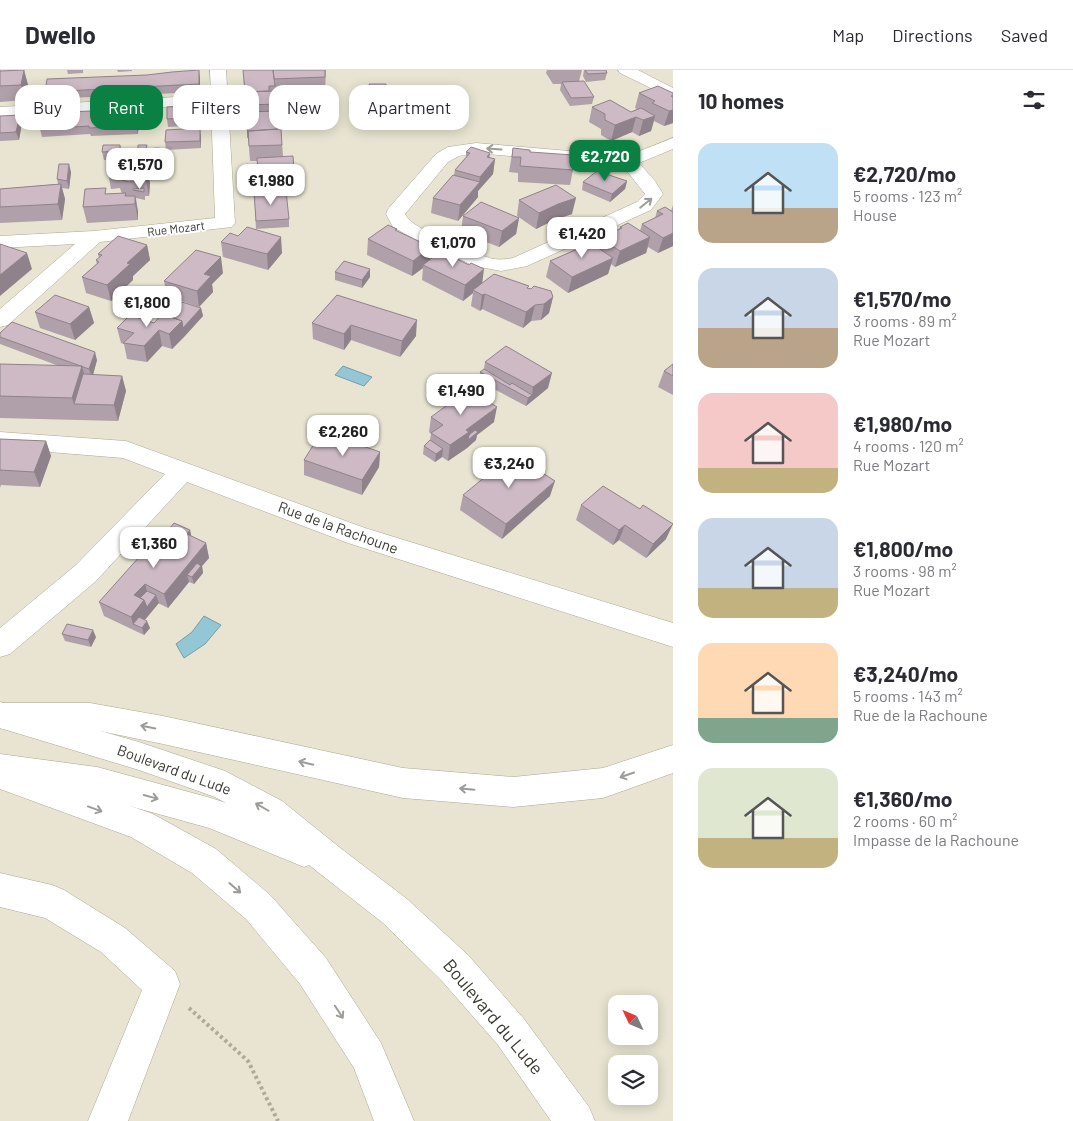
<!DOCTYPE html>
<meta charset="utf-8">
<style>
:root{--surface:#fff;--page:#f2f2f3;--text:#2b2b33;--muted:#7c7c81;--line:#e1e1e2;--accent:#0b8043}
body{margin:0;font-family:Barlow,sans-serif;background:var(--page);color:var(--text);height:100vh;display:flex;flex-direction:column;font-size:19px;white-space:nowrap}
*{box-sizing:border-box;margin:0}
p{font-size:16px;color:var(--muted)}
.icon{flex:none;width:28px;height:28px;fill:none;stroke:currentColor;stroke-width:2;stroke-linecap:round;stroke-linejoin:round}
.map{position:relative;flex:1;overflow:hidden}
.details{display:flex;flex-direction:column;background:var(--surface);width:400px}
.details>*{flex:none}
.banner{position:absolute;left:15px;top:15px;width:475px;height:45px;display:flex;gap:10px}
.needle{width:32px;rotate:314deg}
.controls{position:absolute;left:608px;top:925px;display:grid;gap:10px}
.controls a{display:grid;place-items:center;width:50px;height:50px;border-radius:10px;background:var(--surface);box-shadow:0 2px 12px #0003;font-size:25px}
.price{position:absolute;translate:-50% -42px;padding:0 11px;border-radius:10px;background:#fff;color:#222;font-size:16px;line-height:32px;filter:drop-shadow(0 1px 2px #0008)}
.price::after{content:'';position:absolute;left:50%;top:30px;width:15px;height:11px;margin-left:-8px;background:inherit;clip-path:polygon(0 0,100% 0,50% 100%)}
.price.current{background:var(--accent);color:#fff}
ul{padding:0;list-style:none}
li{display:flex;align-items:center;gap:15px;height:125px;padding:0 25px}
li span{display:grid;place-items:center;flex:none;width:140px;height:100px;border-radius:15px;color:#555}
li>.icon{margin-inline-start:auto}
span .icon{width:60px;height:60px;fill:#fffc;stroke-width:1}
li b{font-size:21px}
h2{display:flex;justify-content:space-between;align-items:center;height:60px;padding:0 25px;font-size:21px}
.pill{padding:0 18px;border-radius:15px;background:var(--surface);box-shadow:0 2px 12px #0003;font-size:18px;line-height:45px}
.pill.current{background:var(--accent);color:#fff}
header{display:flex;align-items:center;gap:30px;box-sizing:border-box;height:70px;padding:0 25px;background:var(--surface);border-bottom:1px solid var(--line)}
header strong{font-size:24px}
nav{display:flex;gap:28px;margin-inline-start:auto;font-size:18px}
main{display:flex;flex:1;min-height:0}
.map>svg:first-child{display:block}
</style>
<header>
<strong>Dwello</strong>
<nav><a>Map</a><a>Directions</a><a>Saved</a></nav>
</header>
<main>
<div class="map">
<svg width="673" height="1051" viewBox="0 0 673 1051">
<rect width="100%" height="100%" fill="#e8e4d1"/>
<path fill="#93c7d5" stroke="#789ca4" d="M343,296L372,307L364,316L335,305Z
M204,546L221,555L205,574L184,588L176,574L192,562Z"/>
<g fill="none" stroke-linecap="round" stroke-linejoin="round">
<g stroke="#aba795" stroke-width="1">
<path id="minor" d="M210,0H226L235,153L232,157L100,172L8,255L0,257V239L75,174L0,178V166L94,161L215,148L211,34L0,47V37L211,25Z
M618,0H638L673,18V29L620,3Z
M673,68V79L639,93L655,111L663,124L651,140L527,196L501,201L475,196L422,173L393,157L386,144L388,139L436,84L448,77L476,73L627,86ZM476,83L623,96L645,124L637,132L513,188C507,189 500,190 494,189C478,186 409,158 405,144L448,92L459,86Z
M0,362L126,371L365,458L673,553V577L348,473L187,412L96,511L10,584L0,587V558L76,495L165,404L123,388L0,378Z
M0,803L52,815L64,820L125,858L175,901L180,914L128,1051H88L142,920L101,882L45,848L0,837Z"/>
</g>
<g stroke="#aba795" stroke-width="1">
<path id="major" d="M0,632L139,672L225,701L282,731L339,777L407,829L468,885L524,949L589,1037L595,1051H551L498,975L442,911L383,853L309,795L304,797L209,758L97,727L0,714V684L97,697L211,728L226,733L215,727L139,700L0,658Z"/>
</g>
<g stroke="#aba795" stroke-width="1">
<path id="highway" d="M4,633H90L163,646L403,698L513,707L603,698L673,675V703L603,728L513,737L403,728L163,674L90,659H4L0,658V634Z
M0,689L153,744L216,779L270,825L326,888L381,973L414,1051H374L354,998L300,914L246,849L192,803L131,767L0,719Z"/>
</g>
<path stroke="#adaa9b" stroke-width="4" stroke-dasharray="3 3" stroke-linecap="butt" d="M189,938L248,991L278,1051"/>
<use href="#minor" fill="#fff" fill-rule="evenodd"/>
<use href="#major" fill="#fff" fill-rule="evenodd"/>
<use href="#highway" fill="#fff" fill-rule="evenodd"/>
</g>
<path fill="#b0a0a9" d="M0,0L2,1L24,0L28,15L25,30L0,32Z
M67,0H83V3L68,4Z
M117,0H132V1L118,2Z
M243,0H326L325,22L276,24L280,59H281L283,86L294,99L295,115L259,117L257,91H250Z
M547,0H582L579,11L594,27L592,34L570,36L560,20L561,14H553L546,3Z
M584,0H606L607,3L605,10L586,12L583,6Z
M147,5L200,8V22L47,29L45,22Z
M369,14L387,19L386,27H369Z
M639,23H673V53L664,56L654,51L651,61L639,66L632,62L611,71L601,65V59L589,52L592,37L631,42L637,39L635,38Z
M309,35L320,39V46L309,47Z
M138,39L139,47L138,64L91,66L90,64L42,67L40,59Z
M200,43L201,55L168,57L167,49Z
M0,46L22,53L19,70L0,71Z
M201,66V78L166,80L165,72Z
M120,75L122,83V89L104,90L102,82Z
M159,78L160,86H165L167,94L166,108L149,109L150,113L149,126H145V130L136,128L138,142V150L87,153L83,137L107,124H122L120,118L111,119L108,103L148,79Z
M513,78L530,82L573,100L570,115L518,112V103L509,102Z
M466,82L495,89L493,104L478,121V127L458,151L431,143L433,128L454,105L455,100L466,87Z
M71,102L69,119L62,118L65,129L62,150L0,153V119L58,114L57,109Z
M627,111L625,119L610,132L582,120L583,112Z
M254,122L289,149V157L256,159Z
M519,130L572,144L554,150L536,159L517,146Z
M673,135V176L658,183L648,177L646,183L615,197L611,194L608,204L568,223L546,207L550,191L579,178L580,175L597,178L600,168L619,159L620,157L640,161L642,154L655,148L657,141H671Z
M463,146L519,148L516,164L499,177L461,162Z
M397,161L431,177L430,189L482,213L528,218L553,227L549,243L541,250L531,251L523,258L482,239L480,241L471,236L473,223L463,231L422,210L423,198L412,206L367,185L368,169Z
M221,172L282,183L268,200L223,187Z
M147,175L150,190L133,206V210L111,231L86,223L82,207L97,194L96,190L99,188L98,184Z
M335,202L370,207L362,218L335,210Z
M223,203L212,214L213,222L199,237L167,226L164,211Z
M337,225L416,266L400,287L351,270L344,280L313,269L312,253Z
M89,237L94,253L75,270L40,258L35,242Z
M201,238L203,246L172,279L162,276L147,292L127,289L124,274L121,273L117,258L154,253L169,246Z
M0,263L97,290L93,305L122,306L126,321L118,351L0,348V294L59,296L0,274Z
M485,292L548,318L526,336L479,311L480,302L484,299Z
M673,294V325L658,317L664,301Z
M431,347L494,352L477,365L476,370L467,378L448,391L442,387L435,392L423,384L424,376L430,370L431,364L429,362Z
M0,369L46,371L51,386L40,417L1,415L0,418Z
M320,376L380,382L379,397L362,425L304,405V390Z
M463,425L550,426L502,469L460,440Z
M581,435L640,439L666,469L646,488L619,470L613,475L576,450Z
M190,460L191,466L206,473L209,488L202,496L203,503L194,514L189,512L168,538L158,533L144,550L150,558L144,565L104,546L99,532L161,469Z
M62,564L96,567L91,577L65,571Z"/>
<path fill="#90828a" d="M24,0L28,15L25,30L21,15Z
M199,0L200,8V22L199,14Z
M138,39L139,47L138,64L136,56Z
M673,40V53L664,56L669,41Z
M20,45L22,53L19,70L16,62Z
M655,46L651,61L639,66L643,50Z
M636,47L632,62L611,71L615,55Z
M200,58L201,66V78L200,71Z
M159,78L161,94L160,101L159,93Z
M490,83L488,97L495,89L493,104L478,121V127L458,151L460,135L479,113L480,107L487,87Z
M165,86L167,94L166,108L165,100Z
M69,94L71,102L69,119L67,111Z
M147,97L150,113L149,126L146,111Z
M627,111L625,119L610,132L612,124Z
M61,114L65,129L62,150L58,134Z
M135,126L138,142V150L135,134Z
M576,128L572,144L554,150L536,159L539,143L558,134Z
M519,148L516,164L499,177L502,161Z
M673,163V176L658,183L663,168Z
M281,167L282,183L268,200L267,184Z
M650,167L646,183L615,197L620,181Z
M147,175L150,190L133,206V210L111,231L107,215L127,193Z
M431,177L430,193L423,195V198L412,206L413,191Z
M27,183L32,199L0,226V205Z
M221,187L223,203L212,214L213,222L199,237L197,221L204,204Z
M613,188L608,204L568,223L572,207Z
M370,199V207L362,218V210Z
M484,199L482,215L473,220V223L463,231L465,215Z
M485,224L482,239L480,241L482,225Z
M553,227L549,243L541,250L544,234Z
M535,235L531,251L523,258L526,242Z
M89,237L94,253L75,270L70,254Z
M201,238L203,246L185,266L183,258Z
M417,250L416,266L400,287L402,271Z
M182,251L185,266L172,279L169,264Z
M351,255V270L344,280V264Z
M159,260L162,276L147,292L144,276Z
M95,282L97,290L92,308L89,299Z
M82,296L88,318L74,334L72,328Z
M552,303L548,318L526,336L528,328L532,325L533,317Z
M122,306L126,321L118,351L114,335Z
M497,337L494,352L477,365L476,370L467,378L448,391L450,375L466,360Z
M46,371L51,386L40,417L34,402Z
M443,379L442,387L435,392L436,384Z
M380,382L379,397L362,425V410Z
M555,411L550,426L502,469L506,454Z
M673,454L666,469L646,488L653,474Z
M625,455L619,470L613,475L619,460Z
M190,460L193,475L187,464Z
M206,473L209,488L202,496L203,503L194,514L192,507L187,505L189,512L168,538L164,524Z
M145,514L149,528L156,525L159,533L139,557L133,554L131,547L134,525Z
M147,551L150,558L144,565L142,558Z
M93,560L96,567L91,577L88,570Z"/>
<path fill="#cdbac5" stroke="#90828a" d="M24,0L21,15L0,16V1Z
M199,0V14L45,22L47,9L147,5L172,2Z
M243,0H273L275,16H269V21L245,22Z
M273,0H325V7L274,9Z
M585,0H606L607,3L588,4Z
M584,11L594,27L571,28L562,12Z
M369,14H386L387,19H370Z
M658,16L673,23V25L671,26L673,27V40L669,41L652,33L655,31L639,23Z
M276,21L278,34L246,35L245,22Z
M610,30L631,42L641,38L655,46L643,50L636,47L615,55L605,50V44L592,37Z
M319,34L320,39H309V35Z
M200,35V47L167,49V37Z
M138,39L136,56L89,58V56L40,59L43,43Z
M278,41L280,53L276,54L277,59L248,61V68L246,42Z
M20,45L16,62L0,63V46Z
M200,58V71L165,72L166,60Z
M281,59L282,75L249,76L248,61Z
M103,75H120V81L102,82Z
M138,75H147L146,79H138Z
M471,77L490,83L487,87L495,89L480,107L455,100L470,83L466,82Z
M159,78V93L143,94L142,98L147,97L146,111L129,112L119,109V103H108L109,90L131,89L132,80Z
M513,78L530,80V82L573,85V100L520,96L521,87H512Z
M160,86H165V100L160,101Z
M293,86L294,99L258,101L257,88Z
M59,94H69L67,111L57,109Z
M597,101L627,111L612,124L583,112Z
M453,105L480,112L460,135L433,128Z
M61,114L58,134L0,137V119Z
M556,115L576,128L558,134L539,143L519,130Z
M106,118L105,124L126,123L125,126H135V134L83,137L85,119Z
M144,118V122L133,120V119Z
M286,121L289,149L256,151L254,122Z
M481,132L519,148L502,161L463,146Z
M665,137L673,142V163L663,168L642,154L663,144L657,141Z
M628,153L650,167L620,181L600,168L622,158L620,157Z
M388,155L397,159L395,160L431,177L413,191L368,169Z
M247,157L281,167L267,184L221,172L230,163L238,166Z
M118,166L147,175L127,193L130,194L107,215L82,207L99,192L96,190L102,185L98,184Z
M588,171L613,188L572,207L550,191L582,177L580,175Z
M0,174L27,183L0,205Z
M196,180L221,187L204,204L211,206L197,221L164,211Z
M441,181L469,195L471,193L484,199L465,215L423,195Z
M344,191L370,199L362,210L335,202Z
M494,204L529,216L527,218L531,219L534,216L551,221L553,227L544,234L535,235L526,242L485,224L482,225L473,220Z
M55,225L89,237L70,254L35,242Z
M337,225L417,250L402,271L351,255L344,264L312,253Z
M182,232L201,238L183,258L182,251L169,246Z
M162,244L182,251L169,264L159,260L144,276L123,273L134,263L117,258L130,245L154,253Z
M12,252L95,282L89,299L0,267V263Z
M506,276L552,303L533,317L485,292Z
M0,294L82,296L72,328L0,326Z
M673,294V306L664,301Z
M484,299L510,315L512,313L532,325L528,328L480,302Z
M83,304L122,306L114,335L74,334Z
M469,319L497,337L466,360L469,362L450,375L431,363L443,355L431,347Z
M475,360L478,362L468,370L469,365Z
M328,364L380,382L362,410L304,390L314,374L320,376Z
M0,369L46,371L34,402L0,400Z
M430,370L443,379L436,384L424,376Z
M513,384L555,411L506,454L463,425Z
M603,416L640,439L643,435L673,454L653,474L625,455L619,460L581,435Z
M174,453L190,460L187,464L206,473L164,524L145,514L134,525L144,530L131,547L99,532L157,467L161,469Z
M197,493L201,496L192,507L187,505Z
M147,521L156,525L147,537L144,530L140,528Z
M139,547L147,551L142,558L133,554Z
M67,554L93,560L88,570L62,564Z"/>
<defs><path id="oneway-shaft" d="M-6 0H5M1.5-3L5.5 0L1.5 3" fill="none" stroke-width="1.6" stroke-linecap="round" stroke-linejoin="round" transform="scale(1.25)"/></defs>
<g stroke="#9c9c98">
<use href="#oneway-shaft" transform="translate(494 79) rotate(-176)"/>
<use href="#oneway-shaft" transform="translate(646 133) rotate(-39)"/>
<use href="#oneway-shaft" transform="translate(148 657) rotate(-169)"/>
<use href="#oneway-shaft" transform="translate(306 693) rotate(-167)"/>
<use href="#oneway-shaft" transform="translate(627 705) rotate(161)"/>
<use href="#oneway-shaft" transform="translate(467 719) rotate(-175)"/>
<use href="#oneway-shaft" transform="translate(151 727) rotate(15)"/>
<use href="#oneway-shaft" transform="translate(262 737) rotate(-150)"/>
<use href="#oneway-shaft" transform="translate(95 739) rotate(20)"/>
<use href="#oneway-shaft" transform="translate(235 818) rotate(41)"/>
<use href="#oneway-shaft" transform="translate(339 942) rotate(57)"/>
</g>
<g text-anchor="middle" stroke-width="4" stroke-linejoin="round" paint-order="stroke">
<g font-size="12" fill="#393830" stroke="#fff">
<text transform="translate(176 159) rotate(-7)" y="4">Rue Mozart</text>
</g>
<g font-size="15" fill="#393830" stroke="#fff">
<text transform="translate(338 458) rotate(20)" y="5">Rue de la Rachoune</text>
<text transform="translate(174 700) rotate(20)" y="5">Boulevard du Lude</text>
</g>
<g font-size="18" fill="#393830" stroke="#fff">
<text transform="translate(493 947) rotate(50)" y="6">Boulevard du Lude</text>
</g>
</g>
</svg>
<div class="controls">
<a><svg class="needle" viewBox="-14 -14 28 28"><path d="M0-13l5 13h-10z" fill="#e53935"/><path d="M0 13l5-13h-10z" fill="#7c7c81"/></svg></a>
<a><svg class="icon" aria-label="layers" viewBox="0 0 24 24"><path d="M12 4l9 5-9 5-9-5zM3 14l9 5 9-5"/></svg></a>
</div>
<b class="price current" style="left:605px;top:112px">€2,720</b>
<b class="price" style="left:140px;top:120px">€1,570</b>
<b class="price" style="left:271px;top:136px">€1,980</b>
<b class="price" style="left:582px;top:189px">€1,420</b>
<b class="price" style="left:453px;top:198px">€1,070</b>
<b class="price" style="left:147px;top:258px">€1,800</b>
<b class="price" style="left:461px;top:346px">€1,490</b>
<b class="price" style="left:343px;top:387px">€2,260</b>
<b class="price" style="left:509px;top:419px">€3,240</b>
<b class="price" style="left:154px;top:499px">€1,360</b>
<div class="banner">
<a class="pill">Buy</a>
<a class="pill current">Rent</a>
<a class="pill">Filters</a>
<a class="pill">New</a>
<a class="pill">Apartment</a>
</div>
</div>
<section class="details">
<h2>10 homes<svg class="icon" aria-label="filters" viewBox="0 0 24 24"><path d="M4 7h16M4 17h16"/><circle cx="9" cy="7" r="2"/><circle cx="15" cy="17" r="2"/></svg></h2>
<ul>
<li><span style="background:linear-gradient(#bfe0f5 65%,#b9a48a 0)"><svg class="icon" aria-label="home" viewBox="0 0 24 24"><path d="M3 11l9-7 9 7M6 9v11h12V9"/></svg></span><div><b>€2,720/mo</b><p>5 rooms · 123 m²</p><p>House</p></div></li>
<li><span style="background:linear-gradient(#c9d6e8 60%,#b9a48a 0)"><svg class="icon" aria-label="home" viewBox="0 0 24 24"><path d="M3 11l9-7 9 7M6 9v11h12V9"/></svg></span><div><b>€1,570/mo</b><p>3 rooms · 89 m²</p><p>Rue Mozart</p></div></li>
<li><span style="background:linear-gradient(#f6c9c9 75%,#c2b280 0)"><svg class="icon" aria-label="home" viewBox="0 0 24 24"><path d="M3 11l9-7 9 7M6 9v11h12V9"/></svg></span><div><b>€1,980/mo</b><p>4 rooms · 120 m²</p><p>Rue Mozart</p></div></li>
<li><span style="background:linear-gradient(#c9d6e8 70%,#c2b280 0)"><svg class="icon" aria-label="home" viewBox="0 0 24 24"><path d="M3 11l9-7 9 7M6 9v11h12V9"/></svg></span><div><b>€1,800/mo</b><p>3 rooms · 98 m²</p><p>Rue Mozart</p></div></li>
<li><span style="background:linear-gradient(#ffd9b3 75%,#7fa58c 0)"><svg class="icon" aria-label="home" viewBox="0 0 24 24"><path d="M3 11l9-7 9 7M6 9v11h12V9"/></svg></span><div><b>€3,240/mo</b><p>5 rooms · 143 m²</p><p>Rue de la Rachoune</p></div></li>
<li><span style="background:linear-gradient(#dfe7d0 70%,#c2b280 0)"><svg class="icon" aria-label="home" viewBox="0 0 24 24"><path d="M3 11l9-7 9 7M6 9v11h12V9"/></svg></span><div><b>€1,360/mo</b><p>2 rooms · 60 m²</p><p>Impasse de la Rachoune</p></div></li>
</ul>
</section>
</main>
